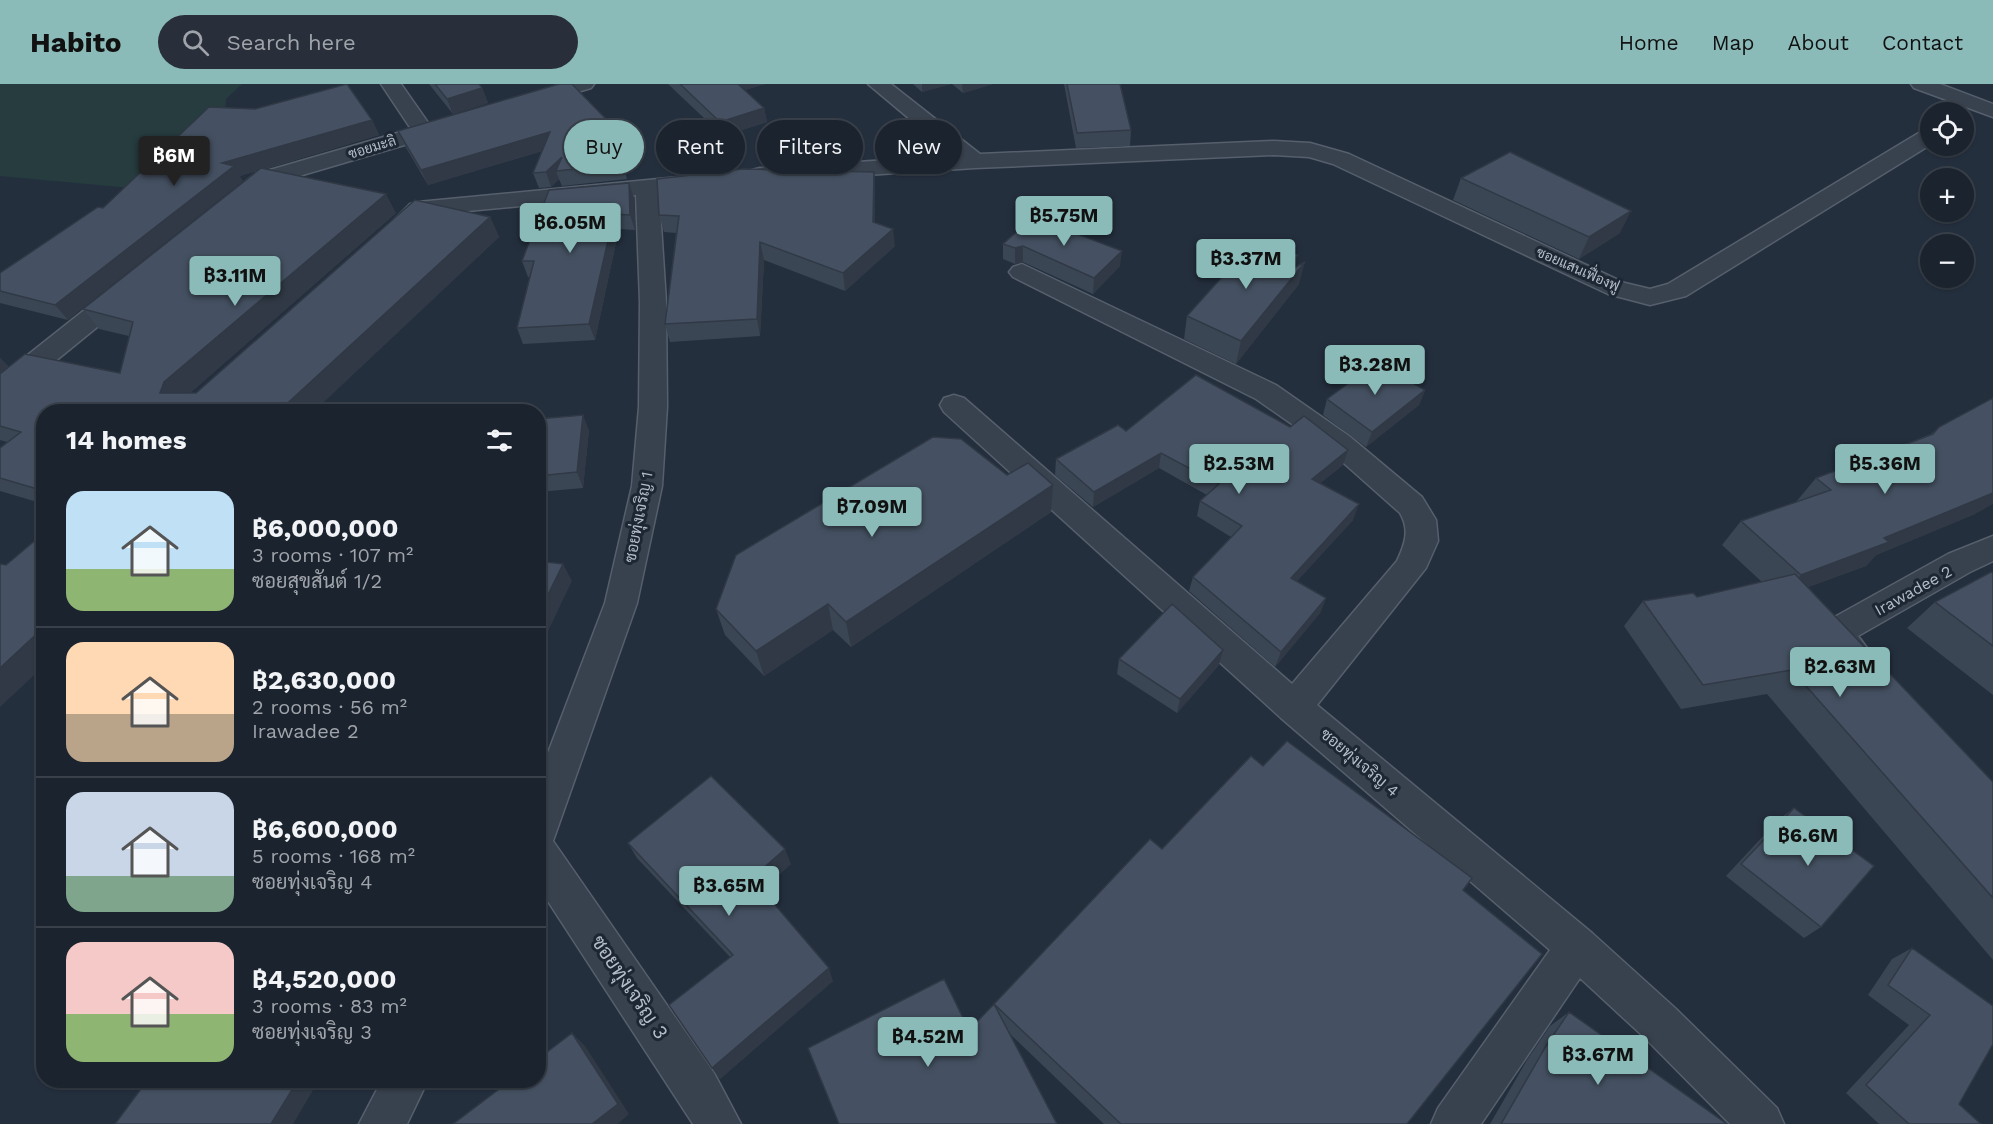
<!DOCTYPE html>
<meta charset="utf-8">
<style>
:root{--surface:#1b232e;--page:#282f3a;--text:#f1f3f6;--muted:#a0a4aa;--line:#39404a;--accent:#8bbbb9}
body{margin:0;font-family:"Work Sans",Sarabun,sans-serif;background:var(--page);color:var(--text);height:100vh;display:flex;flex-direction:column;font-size:22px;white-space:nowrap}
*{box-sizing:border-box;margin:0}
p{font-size:20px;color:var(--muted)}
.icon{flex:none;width:33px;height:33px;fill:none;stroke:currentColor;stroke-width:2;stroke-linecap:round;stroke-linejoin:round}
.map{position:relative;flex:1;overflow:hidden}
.side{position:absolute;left:36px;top:320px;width:510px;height:684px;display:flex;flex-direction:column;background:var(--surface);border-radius:24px;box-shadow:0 2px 4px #0004,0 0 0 2px var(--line)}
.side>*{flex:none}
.guide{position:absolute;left:564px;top:36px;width:570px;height:54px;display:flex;gap:12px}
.tools{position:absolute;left:1920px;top:18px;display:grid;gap:12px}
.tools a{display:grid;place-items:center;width:54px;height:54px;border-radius:50%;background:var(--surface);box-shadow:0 2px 4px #0004,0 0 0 2px var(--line);font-size:30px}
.price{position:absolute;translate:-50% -51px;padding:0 14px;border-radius:6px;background:var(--accent);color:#111;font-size:20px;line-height:39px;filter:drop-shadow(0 2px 3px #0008)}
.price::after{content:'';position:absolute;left:50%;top:36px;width:18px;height:14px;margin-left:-9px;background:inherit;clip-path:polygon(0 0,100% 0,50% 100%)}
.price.selected{background:#222;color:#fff}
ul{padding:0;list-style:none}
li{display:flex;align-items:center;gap:18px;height:150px;padding:0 30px}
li+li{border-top:2px solid var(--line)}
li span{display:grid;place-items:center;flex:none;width:168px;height:120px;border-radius:18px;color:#555}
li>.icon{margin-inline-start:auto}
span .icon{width:72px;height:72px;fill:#fffc;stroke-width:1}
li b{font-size:26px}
h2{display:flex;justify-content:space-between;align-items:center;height:72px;padding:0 30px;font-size:26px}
.tag{padding:0 21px;border-radius:27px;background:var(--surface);box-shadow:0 2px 4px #0004,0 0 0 2px var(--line);font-size:21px;line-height:54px}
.tag.selected{background:var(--accent);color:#111}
header{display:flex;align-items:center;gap:36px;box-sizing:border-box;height:84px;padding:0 30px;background:var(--accent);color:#111}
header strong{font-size:28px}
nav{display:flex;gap:33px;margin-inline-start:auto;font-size:21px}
.search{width:420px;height:54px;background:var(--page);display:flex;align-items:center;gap:15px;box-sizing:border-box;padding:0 21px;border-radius:33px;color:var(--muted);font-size:22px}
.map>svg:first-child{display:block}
</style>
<header>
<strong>Habito</strong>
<div class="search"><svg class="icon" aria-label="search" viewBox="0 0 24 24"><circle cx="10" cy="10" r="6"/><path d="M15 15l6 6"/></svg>Search here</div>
<nav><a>Home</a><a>Map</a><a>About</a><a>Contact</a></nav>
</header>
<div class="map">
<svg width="1993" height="1040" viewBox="0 0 1993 1040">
<rect width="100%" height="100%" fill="#242f3e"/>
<path fill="#263c3f" d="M0,0H242L226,15L225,28L131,104L0,92Z"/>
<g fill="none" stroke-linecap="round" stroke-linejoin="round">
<g stroke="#565f6c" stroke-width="3">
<path id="minor" d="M381,0H401L429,40L444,36L452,37L455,42L452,47L272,100L255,114H239L235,109L256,90L411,45Z
M562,0H594L591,4L531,22L524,20L520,16L524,12Z
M868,0H891L980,70L1274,57L1310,59L1349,70L1625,199L1650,205L1668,200L1922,47L1930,46V61L1686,212L1650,221L1608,210L1333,80L1309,73L1274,71L975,84L760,98L752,96L749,91L752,86L760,84L954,72Z
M1911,0H1940L1993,20V33L1914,4Z
M700,91L708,93L711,98L708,103L659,109L666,218L667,323L662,402L637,519L553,757L714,989L741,1040H693L538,802V695L605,519L632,402L639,323L640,218L636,111L425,131C415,141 410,147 396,143L392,138L410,120L418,118Z
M1022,180L1276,301L1349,352L1422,413L1436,436L1438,457L1426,484L1317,621L1592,849L1675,924L1777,1024L1784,1040H1730L1645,954L1580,894L1481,1040H1431L1438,1024L1550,866L1281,634L944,328L940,321L944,314L954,311L964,314L1292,600L1397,477C1405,460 1410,446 1400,429L1329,366L1256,315L1013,193L1009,188L1013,183Z
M125,199L134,201L138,207L134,213L10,314L0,316V293L116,201Z
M1993,452V477L1970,488L1858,552L1873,572L1868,582C1845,590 1827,570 1817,550L1822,540L1948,470Z
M382,996H428L407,1040H359Z"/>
</g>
<use href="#minor" fill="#38414e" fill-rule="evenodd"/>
</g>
<path fill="#3b4654" d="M429,0H479L482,4L488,19L453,30Z
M668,0H765L745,6L764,24L767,38L723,52Z
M913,0H951L922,8Z
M952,0H993L963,9Z
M1064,0H1120L1131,46L1130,62L1076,64Z
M372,36L379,51L265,85L396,129L190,309H196L490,133L499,153L314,327H44V420L0,407V364L7,358L0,356V274L9,283L120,289L129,252L99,245L83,225L256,87L240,92L68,236L0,219V189Z
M398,47L638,80L624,84L627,95L562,102L559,95L551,103L539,104L533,89L542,67L428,101L405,62Z
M874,88L875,106V139L895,162L845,207L764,176L760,252L670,258L665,240L676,149L664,148L659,131Z
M1461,94L1620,149L1579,175L1453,116Z
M629,99L634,114L635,146L619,145L595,256L523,260L517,244L530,193H528L522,177Z
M1033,133L1120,182L1093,210L1023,178L1015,180L1003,175V160Z
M1295,183L1299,200L1236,280L1184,255L1187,232Z
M1425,306L1419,321L1366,363L1323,331L1327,315Z
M538,335L589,346L583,404L538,408Z
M1939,343L1975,430L1876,471L1866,482L1808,503L1993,698V876L1767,610L1681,625L1624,542L1643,517L1697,513L1762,498L1722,461L1741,437L1796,418L1816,394L1931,350Z
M1126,347L1343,381L1320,399L1353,436L1297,497L1326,514L1320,529L1275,583L1189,507L1193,493L1231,453L1197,432L1200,417L1207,411L1159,384L1093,423L1055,391L1056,375Z
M1007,391L1053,401L1051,428L851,563L833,546L764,592L725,551L716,525Z
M1993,489V611L1907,544L1935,518Z
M1119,575L1219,581L1177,629L1117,590Z
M1263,682L1463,806L1407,1040H1104L1010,950L969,946L994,920L1162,765Z
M1794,724L1821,843L1804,854L1726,792L1778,736Z
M628,759L791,780L761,806L833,897L720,995L712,984L730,873L637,774Z
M1912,864L1959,1020L1981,1040H1879L1846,1009L1909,941L1868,911L1892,875Z
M1569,928L1727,1040H1490L1527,976L1550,942Z"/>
<path fill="#303945" d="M733,0H765L735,9Z
M922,0H951L922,8Z
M962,0H993L963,9Z
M482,4L488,19L453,30L447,15Z
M764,24L767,38L723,52L720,38Z
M372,36L379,51L240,92L243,97L68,236L55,221L222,79Z
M550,48L555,63L428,101L421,86Z
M634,64L638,80L624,84L623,80L591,78Z
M562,73L556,87L559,95L551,103L546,88Z
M874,88L875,106V155L873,138Z
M629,99L634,114L635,146L630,131Z
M386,110L396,129L180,318L160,309L164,298Z
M1631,127L1620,149L1579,175L1589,153Z
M614,130L619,145L595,256L589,240Z
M490,133L499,153L314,327H279Z
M893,145L895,162L845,207L843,189Z
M760,158L764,176L760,252L757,235Z
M1023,162V178L1015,180V164Z
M1122,167L1120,182L1093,210L1094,194Z
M1298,171L1292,193L1280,191Z
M1305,178L1299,200L1236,280L1241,257Z
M0,274L9,283L0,291Z
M1425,306L1419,321L1366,363L1372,348Z
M137,320L143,327H129Z
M583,331L589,346L583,404L577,388Z
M1348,366L1343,381L1307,410L1312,395Z
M1161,369L1159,384L1093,423L1094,408Z
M1053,401L1051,428L851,563L846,538Z
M1993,409V420L1975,430L1876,471L1866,482L1779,514L1801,491L1884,454Z
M1359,420L1353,436L1286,509L1291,494Z
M563,480L572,497L538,568V531Z
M1326,514L1320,529L1275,583L1281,568Z
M828,520L833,546L764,592L756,567Z
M44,543V582L0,623V584Z
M1223,566L1219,581L1177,629L1180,615Z
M785,765L791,780L758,809L752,794Z
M829,884L833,897L720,995L712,984Z
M572,949L585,962L629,1030L618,1040H592Z
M298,996H319L293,1040H271Z"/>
<path fill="#455162" stroke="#303945" stroke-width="1.5" d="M347,0L372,36L222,79L234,82L55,221L0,207V189L98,123L103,124L209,23L255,25Z
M435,0H479L482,4L447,15Z
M559,0H572L634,64L591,78L623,80L556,87L562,73L546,88L533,89L550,48L421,86L398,47Z
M680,0H738L764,24L720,38Z
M1067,0H1120L1131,46L1077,49Z
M1510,68L1631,127L1589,153L1461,94Z
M261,84L386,110L164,298L160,309H196L415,116L490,133L279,327H162L137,320L129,327H44V407L0,394V364L21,348L0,342V290L25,270L120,289L133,238L83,225Z
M743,85L874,88L873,138L893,145L843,189L760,158L757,235L665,240L679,132L659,131L657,95Z
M629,99L630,131L614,130L589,240L517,244L534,177H522L549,106Z
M1033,133L1122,167L1094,194L1023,162L1015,164L1003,160Z
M1255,156L1298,171L1280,191L1305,178L1241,257L1187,232Z
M1377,278L1425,306L1372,348L1327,315Z
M1196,291L1290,343L1304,332L1348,366L1312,395L1359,420L1291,494L1326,514L1281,568L1193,493L1242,442L1200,417L1219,400L1161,369L1094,408L1056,375L1118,341L1126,347Z
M1993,314V409L1884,454L1889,458L1801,491L1741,437L1831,406L1816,394L1933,350L1939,343Z
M583,331L577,388L538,392V335Z
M933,353L961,355L1007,391L1028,379L1053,401L846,538L828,520L756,567L716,525L736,471Z
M44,449V543L0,584V481L1,480L6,481Z
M538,477L563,480L538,531Z
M1991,488L1993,489V562L1935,518Z
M1795,490L1993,698V814L1792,586L1703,601L1643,517L1693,509L1697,513Z
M1172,520L1223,566L1180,615L1119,575Z
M1287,657L1472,794L1463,806L1542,870L1407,1040H1121L994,920L1150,755L1162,765L1251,672L1263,682Z
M711,692L785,765L752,794L829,884L712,984L669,921L733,871L628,759Z
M1794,724L1874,782L1821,843L1741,780Z
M1912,864L1993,922V960L1959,1020L1981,1040H1909L1866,1001L1930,931L1888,901Z
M944,895L969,946L994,920L1057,1040H839L808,964Z
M1569,928L1727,1040H1501L1546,962Z
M572,949L618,1020L592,1040H453L511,996H538V975Z
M129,996H298L271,1040H115L144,1001Z"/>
<g text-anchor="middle" stroke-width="6" stroke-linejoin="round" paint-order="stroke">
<g font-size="14" fill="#b4bcc9" stroke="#1d2633">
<text transform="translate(372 63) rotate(-17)" y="5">ซอยมะลิ</text>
<text transform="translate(1578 185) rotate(24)" y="5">ซอยแสนเฟื่องฟู</text>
</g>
<g font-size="16" fill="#b4bcc9" stroke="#1d2633">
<text transform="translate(638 433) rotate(-79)" y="6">ซอยทุ่งเจริญ 1</text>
<text transform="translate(1913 506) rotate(-29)" y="6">Irawadee 2</text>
<text transform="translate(1360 678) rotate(40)" y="6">ซอยทุ่งเจริญ 4</text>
</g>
<g font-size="20" fill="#b4bcc9" stroke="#1d2633">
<text transform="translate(630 903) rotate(56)" y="7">ซอยทุ่งเจริญ 3</text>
</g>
</g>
</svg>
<div class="tools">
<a><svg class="icon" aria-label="locate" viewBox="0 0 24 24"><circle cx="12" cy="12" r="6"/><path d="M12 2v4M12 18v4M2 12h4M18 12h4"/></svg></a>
<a>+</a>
<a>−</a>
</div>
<b class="price selected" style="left:174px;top:103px">฿6M</b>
<b class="price" style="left:1064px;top:163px">฿5.75M</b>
<b class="price" style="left:570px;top:170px">฿6.05M</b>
<b class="price" style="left:1246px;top:206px">฿3.37M</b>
<b class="price" style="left:235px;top:223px">฿3.11M</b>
<b class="price" style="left:1375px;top:312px">฿3.28M</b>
<b class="price" style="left:1239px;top:411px">฿2.53M</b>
<b class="price" style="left:1885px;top:411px">฿5.36M</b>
<b class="price" style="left:872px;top:454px">฿7.09M</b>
<b class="price" style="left:1840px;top:614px">฿2.63M</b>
<b class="price" style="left:1808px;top:783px">฿6.6M</b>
<b class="price" style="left:729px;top:833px">฿3.65M</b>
<b class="price" style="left:928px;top:984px">฿4.52M</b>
<b class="price" style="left:1598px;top:1002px">฿3.67M</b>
<div class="guide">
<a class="tag selected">Buy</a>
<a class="tag">Rent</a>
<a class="tag">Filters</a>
<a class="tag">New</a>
</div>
<section class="side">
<h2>14 homes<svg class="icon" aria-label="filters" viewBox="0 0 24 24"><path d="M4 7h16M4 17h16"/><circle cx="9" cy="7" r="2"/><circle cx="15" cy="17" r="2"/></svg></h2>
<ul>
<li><span style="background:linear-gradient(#bfe0f5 65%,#8fb573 0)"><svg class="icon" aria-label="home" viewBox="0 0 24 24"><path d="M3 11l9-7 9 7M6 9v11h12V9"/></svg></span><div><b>฿6,000,000</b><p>3 rooms · 107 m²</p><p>ซอยสุขสันต์ 1/2</p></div></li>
<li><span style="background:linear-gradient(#ffd9b3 60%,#b9a48a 0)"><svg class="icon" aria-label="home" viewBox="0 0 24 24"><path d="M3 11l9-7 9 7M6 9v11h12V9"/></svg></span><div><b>฿2,630,000</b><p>2 rooms · 56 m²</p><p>Irawadee 2</p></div></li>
<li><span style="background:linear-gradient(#c9d6e8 70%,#7fa58c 0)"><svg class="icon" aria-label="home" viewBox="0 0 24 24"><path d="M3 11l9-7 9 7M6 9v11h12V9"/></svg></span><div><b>฿6,600,000</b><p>5 rooms · 168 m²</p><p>ซอยทุ่งเจริญ 4</p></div></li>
<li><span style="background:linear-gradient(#f6c9c9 60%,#8fb573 0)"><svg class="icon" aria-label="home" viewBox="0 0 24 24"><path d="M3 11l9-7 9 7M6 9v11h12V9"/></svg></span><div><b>฿4,520,000</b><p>3 rooms · 83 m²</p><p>ซอยทุ่งเจริญ 3</p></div></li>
</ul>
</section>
</div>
